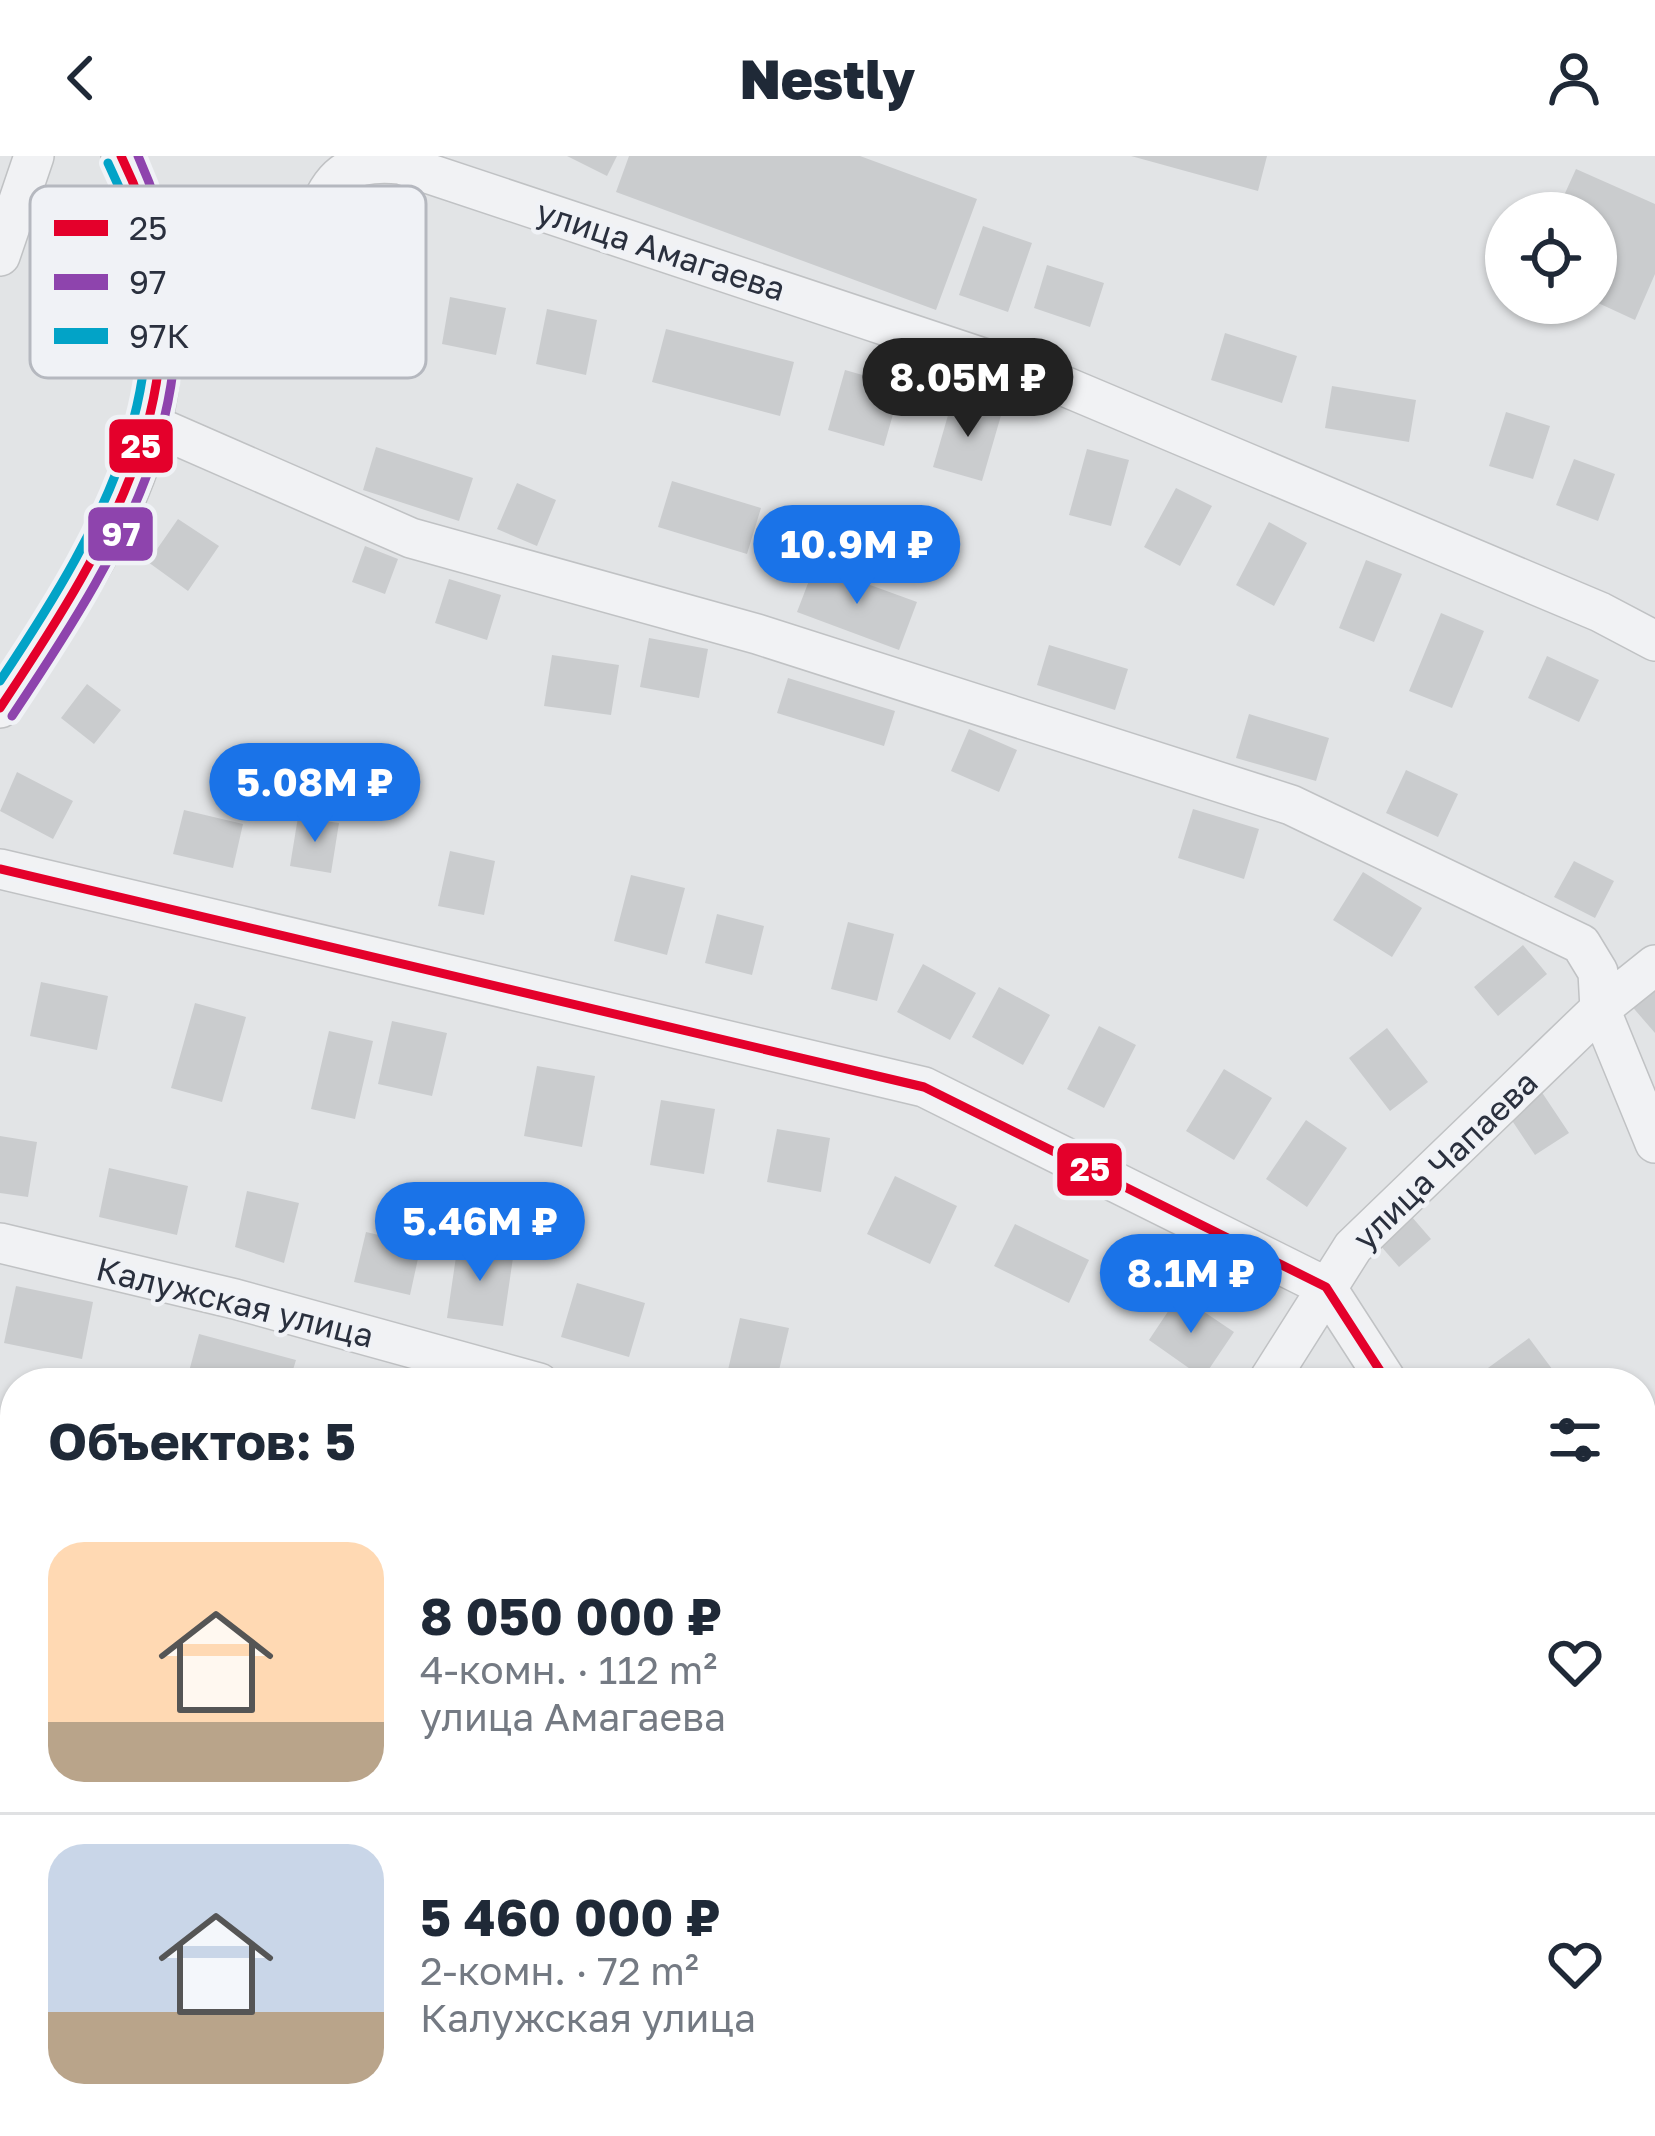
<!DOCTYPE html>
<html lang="ru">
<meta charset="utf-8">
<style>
:root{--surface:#fff;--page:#f2f2f3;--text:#1f2937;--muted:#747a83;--line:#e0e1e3;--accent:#1a73e8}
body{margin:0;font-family:"Golos Text",sans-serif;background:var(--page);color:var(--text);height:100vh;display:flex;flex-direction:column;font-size:45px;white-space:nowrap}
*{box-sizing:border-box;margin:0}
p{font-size:39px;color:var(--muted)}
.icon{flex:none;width:66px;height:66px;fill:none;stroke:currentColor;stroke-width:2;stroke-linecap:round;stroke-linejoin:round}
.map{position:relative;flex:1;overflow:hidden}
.side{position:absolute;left:0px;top:1212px;width:1656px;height:768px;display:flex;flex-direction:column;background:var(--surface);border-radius:48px 48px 0 0;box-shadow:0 3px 9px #0004}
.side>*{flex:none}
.tools{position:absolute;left:1485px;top:36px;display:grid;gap:24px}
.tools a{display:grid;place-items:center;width:132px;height:132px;border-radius:50%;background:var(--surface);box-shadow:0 3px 9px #0004;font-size:60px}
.price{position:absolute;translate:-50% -102px;padding:0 27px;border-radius:42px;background:var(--accent);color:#fff;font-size:39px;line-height:78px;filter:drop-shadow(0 3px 6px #0008)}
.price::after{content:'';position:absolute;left:50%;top:72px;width:36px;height:27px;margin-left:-18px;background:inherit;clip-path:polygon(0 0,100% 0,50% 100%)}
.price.active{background:#222;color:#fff}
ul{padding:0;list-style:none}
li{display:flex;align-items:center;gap:36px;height:300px;padding:0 48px}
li+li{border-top:3px solid var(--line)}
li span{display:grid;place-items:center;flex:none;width:336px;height:240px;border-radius:36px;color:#555}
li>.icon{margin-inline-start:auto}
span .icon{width:144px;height:144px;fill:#fffc;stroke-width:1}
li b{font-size:51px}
h2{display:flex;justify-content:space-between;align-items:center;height:144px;padding:0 48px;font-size:51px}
header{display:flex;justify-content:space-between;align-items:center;height:156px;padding:0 48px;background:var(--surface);font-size:54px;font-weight:800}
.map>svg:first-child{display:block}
</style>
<header><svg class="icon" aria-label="back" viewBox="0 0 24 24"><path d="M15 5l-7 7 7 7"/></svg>Nestly<svg class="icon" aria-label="person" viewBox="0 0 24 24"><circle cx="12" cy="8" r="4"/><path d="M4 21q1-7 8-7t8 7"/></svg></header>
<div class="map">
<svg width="1655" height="1980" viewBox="0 0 1655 1980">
<rect width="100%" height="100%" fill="#e2e4e6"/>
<path fill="#caccce" d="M567,0H617L607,20Z
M629,0H860L977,43L936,154L616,36Z
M1131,0H1267L1258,35Z
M1576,13L1655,48V118L1635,164L1596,146V57H1556Z
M983,70L1032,87L1008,156L959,139Z
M1047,109L1104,127L1090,171L1034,152Z
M450,141L506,152L496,199L442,188Z
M547,153L597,164L586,219L536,208Z
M666,173L794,206L780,260L652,226Z
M1225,177L1297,200L1282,247L1211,224Z
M845,214L901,230L884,290L828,274Z
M1332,230L1416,244L1409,286L1325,272Z
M953,242L1002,256L982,325L933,311Z
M1506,256L1550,270L1533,323L1489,310Z
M376,291L473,322L459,365L363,334Z
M1087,293L1129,304L1111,370L1069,359Z
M1574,303L1615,318L1598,365L1556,349Z
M672,325L761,352L747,398L658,371Z
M517,327L556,344L537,390L497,373Z
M1176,332L1212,350L1180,410L1144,391Z
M178,363L219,390L188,435L148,406Z
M1269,366L1307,387L1274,450L1236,429Z
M365,390L398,403L385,438L352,426Z
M1366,404L1402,418L1374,486L1339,472Z
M815,409L917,446L899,494L797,456Z
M449,423L501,439L487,484L435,467Z
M1441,457L1484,475L1452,552L1409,535Z
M649,482L708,493L699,542L640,531Z
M1049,489L1128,513L1115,554L1037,529Z
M552,499L619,509L611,559L544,550Z
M1547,500L1599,524L1579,566L1528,542Z
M788,522L895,555L884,590L777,557Z
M87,528L121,554L94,588L61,562Z
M1249,558L1329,582L1316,625L1236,602Z
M969,573L1017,594L999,636L951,615Z
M1406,614L1458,638L1438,681L1386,657Z
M17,616L73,645L53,683L0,655Z
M1193,653L1259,673L1244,723L1178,702Z
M184,654L243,668L233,712L173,698Z
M298,661L339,667L331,717L290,710Z
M450,695L495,705L484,759L438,750Z
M1574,705L1614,725L1595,762L1554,741Z
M1363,716L1422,752L1392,801L1333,764Z
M631,719L685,732L667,799L614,785Z
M717,758L764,770L752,819L705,807Z
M848,766L894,778L877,845L831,833Z
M1523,789L1547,818L1498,860L1474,831Z
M923,808L976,837L950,884L897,856Z
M1655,825V877L1629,847Z
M41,826L108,840L97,894L30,880Z
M999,831L1050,859L1023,909L972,881Z
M195,847L246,861L222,946L171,932Z
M392,865L447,877L432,940L378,928Z
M1099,870L1136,889L1104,952L1067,933Z
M1387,872L1428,926L1390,955L1349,902Z
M329,875L373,885L355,963L311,953Z
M537,910L595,920L582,991L524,980Z
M1224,913L1272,942L1234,1004L1186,975Z
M1541,935L1569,977L1535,999L1507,957Z
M661,944L715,953L704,1018L650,1009Z
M1306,964L1347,992L1307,1051L1266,1023Z
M777,973L830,982L821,1036L767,1026Z
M0,980L37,986L28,1041L0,1037Z
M109,1012L188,1030L177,1079L99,1061Z
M895,1020L957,1050L930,1108L867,1078Z
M247,1035L299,1047L284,1107L235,1091Z
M1405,1053L1431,1083L1399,1111L1373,1081Z
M1015,1068L1089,1104L1069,1147L994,1110Z
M366,1076L421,1089L410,1139L354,1126Z
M458,1087L514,1095L503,1170L447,1162Z
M577,1127L645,1147L629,1201L561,1181Z
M16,1130L93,1146L82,1203L4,1187Z
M1179,1139L1234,1176L1203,1222L1149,1184Z
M740,1162L789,1172L776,1227H725Z
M199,1178L296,1204L289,1227H186Z
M1529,1182L1561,1225L1482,1227L1477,1220Z
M857,1215L891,1226V1227H853Z
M10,1288L15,1289V1346L0,1344Z
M0,1438L15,1441V1497L0,1495Z
M1641,1527L1654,1577L1641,1580Z
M1655,1635V1673L1641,1677V1638Z
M0,1789H15L14,1856L0,1855Z
M154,1965H234L235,1980H155Z
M489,1965H581V1980H490Z
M898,1965L916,1980H879Z
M982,1965H1061L1066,1971L1055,1980H987L978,1968Z"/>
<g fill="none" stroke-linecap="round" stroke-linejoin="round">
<g stroke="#c0c2c4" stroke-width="42">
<path id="minor" d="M0,100L34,0
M161,132C200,128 260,134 289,103C333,55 313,0 400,8L1052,225L1600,456L1655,485
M155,270L411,382L757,478L1291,649L1581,788L1598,816L1600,853L1655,987
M0,552C99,403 196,275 150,87C143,59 135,26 121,0
M0,713L924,931L1326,1131L1388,1227
M0,1087L235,1143L539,1227
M1267,1227L1353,1091L1600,853L1655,809
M0,1548H15
M1641,1818L1655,1836
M0,1907H15
M935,1965L946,1980
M1393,1965L1404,1980
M749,1980L769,1965
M811,1980L821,1965"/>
</g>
<use href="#minor" stroke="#f1f2f4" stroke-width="39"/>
<g stroke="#f0f2f6" stroke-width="18">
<path id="bus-1" d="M0,552C113,382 223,207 121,0
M0,713L924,931L1326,1131L1388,1227"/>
</g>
<g stroke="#f0f2f6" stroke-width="18">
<path id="bus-2" d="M12,560C129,385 235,214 138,0"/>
</g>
<g stroke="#f0f2f6" stroke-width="18">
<path id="bus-3" d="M0,525C106,366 203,199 108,7"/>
</g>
<use href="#bus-1" stroke="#e4002b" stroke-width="9"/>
<use href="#bus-2" stroke="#8e44ad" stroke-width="9"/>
<use href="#bus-3" stroke="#02a3c7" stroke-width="9"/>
</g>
<g text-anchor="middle" stroke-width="9" stroke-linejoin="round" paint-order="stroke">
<g font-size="33" fill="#2a303e" stroke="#f0f2f6">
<text transform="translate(661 94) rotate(18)" y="12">улица Амагаева</text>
<text transform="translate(1445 1004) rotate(-44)" y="12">улица Чапаева</text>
<text transform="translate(235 1146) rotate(14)" y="12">Калужская улица</text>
</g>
</g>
<rect x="30" y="30" width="396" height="192" rx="18" fill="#f0f2f6" stroke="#b5b8bf" stroke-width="3"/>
<rect x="54" y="64" width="54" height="16" fill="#e4002b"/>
<rect x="54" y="118" width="54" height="16" fill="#8e44ad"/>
<rect x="54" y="172" width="54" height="16" fill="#02a3c7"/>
<g font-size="33" fill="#2a303e">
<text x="129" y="84">25</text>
<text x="129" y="138">97</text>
<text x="129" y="192">97К</text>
</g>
<g stroke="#f0f2f6" stroke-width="4.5">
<rect x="107" y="261" width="68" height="58" rx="12" fill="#e4002b"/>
<rect x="86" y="349" width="69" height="58" rx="12" fill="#8e44ad"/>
<rect x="1055" y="985" width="69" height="57" rx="12" fill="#e4002b"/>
</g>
<g font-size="33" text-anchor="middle" font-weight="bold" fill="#fff">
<text x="141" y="302">25</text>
<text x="121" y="390">97</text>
<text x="1090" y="1025">25</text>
</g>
</svg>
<div class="tools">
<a><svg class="icon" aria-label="locate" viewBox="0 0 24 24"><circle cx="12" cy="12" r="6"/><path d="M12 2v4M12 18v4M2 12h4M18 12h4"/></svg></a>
</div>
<b class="price active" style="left:968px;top:284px">8.05M ₽</b>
<b class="price" style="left:857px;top:451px">10.9M ₽</b>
<b class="price" style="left:315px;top:689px">5.08M ₽</b>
<b class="price" style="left:480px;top:1128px">5.46M ₽</b>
<b class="price" style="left:1191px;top:1180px">8.1M ₽</b>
<section class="side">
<h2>Объектов: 5<svg class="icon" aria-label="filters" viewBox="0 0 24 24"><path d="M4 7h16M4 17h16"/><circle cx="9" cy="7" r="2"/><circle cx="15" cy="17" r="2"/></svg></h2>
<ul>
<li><span style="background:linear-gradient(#ffd9b3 75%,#b9a48a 0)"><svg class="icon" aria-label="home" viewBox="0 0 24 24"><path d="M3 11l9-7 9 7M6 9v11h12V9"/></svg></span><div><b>8 050 000 ₽</b><p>4-комн. · 112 m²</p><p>улица Амагаева</p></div><svg class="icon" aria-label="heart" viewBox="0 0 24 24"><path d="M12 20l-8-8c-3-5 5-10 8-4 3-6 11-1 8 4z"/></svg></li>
<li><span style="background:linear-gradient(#c9d6e8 70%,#b9a48a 0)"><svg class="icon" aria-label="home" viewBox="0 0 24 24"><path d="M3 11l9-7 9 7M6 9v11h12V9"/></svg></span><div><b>5 460 000 ₽</b><p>2-комн. · 72 m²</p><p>Калужская улица</p></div><svg class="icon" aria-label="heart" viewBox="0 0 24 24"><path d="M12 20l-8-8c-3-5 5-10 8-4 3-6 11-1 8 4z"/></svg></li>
</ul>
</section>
</div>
